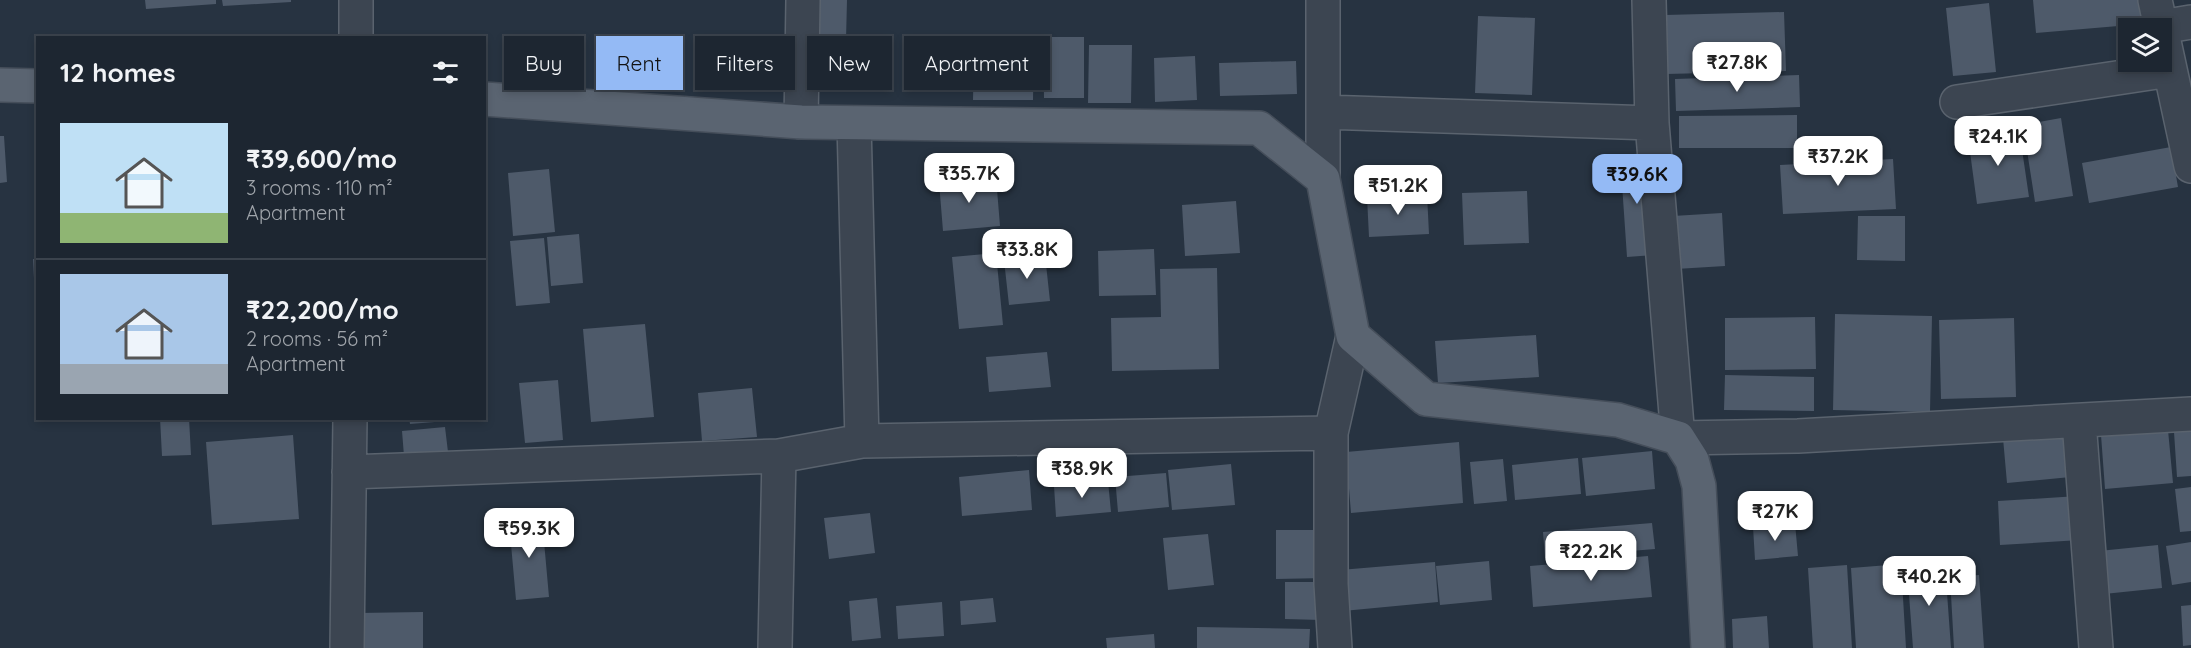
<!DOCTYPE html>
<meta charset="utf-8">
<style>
:root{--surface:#1d2631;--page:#252e39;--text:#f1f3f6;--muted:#a0a5ab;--line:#3b434d;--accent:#94baf5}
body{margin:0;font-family:Quicksand,sans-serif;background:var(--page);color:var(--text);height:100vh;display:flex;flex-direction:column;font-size:22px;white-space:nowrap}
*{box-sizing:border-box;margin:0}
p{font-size:20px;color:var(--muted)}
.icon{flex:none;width:33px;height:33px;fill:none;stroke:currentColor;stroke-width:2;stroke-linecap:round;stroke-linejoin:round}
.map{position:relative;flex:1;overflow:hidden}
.panel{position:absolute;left:36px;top:36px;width:450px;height:384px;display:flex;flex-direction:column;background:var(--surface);border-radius:0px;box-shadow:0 3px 9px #0003,0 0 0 2px var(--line)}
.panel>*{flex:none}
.top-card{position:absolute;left:504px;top:36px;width:570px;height:54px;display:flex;gap:12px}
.controls{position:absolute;left:2118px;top:18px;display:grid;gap:12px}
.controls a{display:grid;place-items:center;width:54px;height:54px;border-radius:0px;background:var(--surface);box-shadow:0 3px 9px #0003,0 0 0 2px var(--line);font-size:30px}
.price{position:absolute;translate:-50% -51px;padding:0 14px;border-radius:12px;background:#fff;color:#222;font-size:20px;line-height:39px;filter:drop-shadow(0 2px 3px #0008)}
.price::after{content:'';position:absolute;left:50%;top:36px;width:18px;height:14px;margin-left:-9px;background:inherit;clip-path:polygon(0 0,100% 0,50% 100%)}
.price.on{background:var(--accent);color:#111}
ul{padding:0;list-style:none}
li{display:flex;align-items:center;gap:18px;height:150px;padding:0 24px}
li+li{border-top:2px solid var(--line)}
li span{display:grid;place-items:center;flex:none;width:168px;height:120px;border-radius:0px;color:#555}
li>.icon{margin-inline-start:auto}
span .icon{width:72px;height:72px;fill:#fffc;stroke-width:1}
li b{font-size:26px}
h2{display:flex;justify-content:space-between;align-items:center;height:72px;padding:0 24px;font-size:26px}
.pill{padding:0 21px;border-radius:0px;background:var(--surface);box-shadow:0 3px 9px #0003,0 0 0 2px var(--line);font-size:21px;line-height:54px}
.pill.on{background:var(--accent);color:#111}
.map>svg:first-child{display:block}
</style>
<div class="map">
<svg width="2191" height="648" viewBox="0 0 2191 648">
<rect width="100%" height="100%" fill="#273341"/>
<path fill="#4e5a6a" d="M145,0H216V4L146,9Z
M222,0H291V2L223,6Z
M818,0H847L845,80L817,79Z
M2033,0H2140L2142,24L2036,33Z
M1989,3L1996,72L1953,76L1946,8Z
M1784,12L1786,71L1666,74L1665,15Z
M1478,16L1535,18L1532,95L1475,93Z
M1043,37H1084V98H1044Z
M974,44L1034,45L1033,100H973Z
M1089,45H1132L1131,103H1088Z
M1195,56L1197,100L1155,102L1154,58Z
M1296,61L1297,94L1220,96L1219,63Z
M1799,75L1800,107L1676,111L1675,79Z
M1797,115V148H1679V116Z
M2061,118L2073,196L2035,202L2023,125Z
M2019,129L2029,197L1977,204L1968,137Z
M0,136H4L7,182L0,183Z
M2171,147L2178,187L2089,203L2082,163Z
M1647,153L1654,255L1627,257L1620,155Z
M1893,159L1896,209L1783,214L1780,165Z
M549,169L555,232L513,236L508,173Z
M996,177L1000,226L943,231L939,182Z
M1527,191L1529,243L1464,245L1462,193Z
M1427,194L1429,234L1369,237L1367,197Z
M1236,201L1240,253L1185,256L1182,205Z
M1722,213L1725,266L1676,269L1673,216Z
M1858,216H1905V261L1857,260Z
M579,234L583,283L551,286L547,237Z
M544,238L550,303L516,306L510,241Z
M1154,249L1156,295L1099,296L1098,251Z
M996,253L1003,325L959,329L952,257Z
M1045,255L1050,301L1009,305L1004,260Z
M33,259H38V298H35Z
M1217,268L1219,369L1112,371L1111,318L1161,317L1160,269Z
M1835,314L1932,316L1930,412L1833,410Z
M1815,317L1816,369L1725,370V318Z
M2014,318L2016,397L1941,399L1939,320Z
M645,324L654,417L591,422L583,329Z
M1536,335L1539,377L1438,383L1435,341Z
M1047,352L1051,387L989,392L986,357Z
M1725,375L1814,377V411L1724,410Z
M558,380L563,440L525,443L519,383Z
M752,388L757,437L702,441L698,393Z
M160,418H189L191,455L162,456Z
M409,418H447V421L410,424Z
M445,427L448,452L404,456L402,431Z
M2168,430L2173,483L2105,489L2101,435Z
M2077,431L2081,476L2007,483L2003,438Z
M2191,431V476L2177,477L2174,432Z
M293,435L299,519L212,525L206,442Z
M1459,442L1463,503L1351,513L1346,452Z
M1652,451L1655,489L1586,496L1582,458Z
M1578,458L1581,494L1515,500L1512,465Z
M1503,459L1507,501L1474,504L1470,462Z
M1231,464L1235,505L1172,510L1168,470Z
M1029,470L1032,510L962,516L959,477Z
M1166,473L1169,507L1118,512L1115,477Z
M1108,481L1111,512L1056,517L1054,486Z
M2191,487V531L2180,532L2175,489Z
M2078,496L2080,540L2000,545L1998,501Z
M870,513L875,553L829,559L824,518Z
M542,519L549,597L516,600L509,522Z
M1652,523L1655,549L1545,558L1543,532Z
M1795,523L1798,556L1755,560L1753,527Z
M1276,530H1326V578L1276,579Z
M1208,534L1214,585L1168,590L1163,538Z
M2191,542V582L2172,585L2166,546Z
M2158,545L2162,588L2104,594L2099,551Z
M1648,556L1652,597L1533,607L1530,566Z
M1489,561L1492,600L1440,605L1436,566Z
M1435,562L1438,602L1343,611L1340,570Z
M1901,564L1906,648H1856L1851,568Z
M1847,565L1852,648H1813L1808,568Z
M1945,565L1951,648H1913L1907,568Z
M1979,575L1984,648H1954L1950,577Z
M1285,582H1321V620L1285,619Z
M877,598L881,638L852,641L849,601Z
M993,598L996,622L961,625L960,601Z
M942,602L944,636L898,639L896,606Z
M2191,605V645L2183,646L2181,606Z
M423,612V648H358V613Z
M1767,616L1769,648H1733L1732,619Z
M1197,627L1310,629L1309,648H1197Z
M1154,634L1155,648H1107L1106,638Z"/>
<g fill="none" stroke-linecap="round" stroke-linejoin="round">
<g stroke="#5a636e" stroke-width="36">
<path id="minor" d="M356,0V38
M1323,0V179
M1649,0L1652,123L1678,438L1798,436L2191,414
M2155,0L2191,166
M2161,27L2191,22
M1957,102L2170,70
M1323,112L1652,123
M801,122L803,0
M854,123L862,441
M2079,421L2096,648
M349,472L779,456L862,441L1331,433
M347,648L350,418
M775,648L779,456
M1335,648L1331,584V433L1353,336"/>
</g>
<g stroke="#454e5a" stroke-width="36">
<path id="major" d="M0,85L38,86
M484,99L801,122L1259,128L1323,179L1353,336L1426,399L1618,420L1678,438L1692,460L1699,486L1708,648"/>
</g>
<use href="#minor" stroke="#3c4551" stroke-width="33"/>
<use href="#major" stroke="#5a6471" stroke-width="33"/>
</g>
</svg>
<div class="controls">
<a><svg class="icon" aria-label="layers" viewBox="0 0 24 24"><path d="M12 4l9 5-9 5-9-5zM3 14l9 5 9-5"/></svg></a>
</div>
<b class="price" style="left:1737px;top:93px">₹27.8K</b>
<b class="price" style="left:1998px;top:167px">₹24.1K</b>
<b class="price" style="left:1838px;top:187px">₹37.2K</b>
<b class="price" style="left:969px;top:204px">₹35.7K</b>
<b class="price on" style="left:1637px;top:205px">₹39.6K</b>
<b class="price" style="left:1398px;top:216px">₹51.2K</b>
<b class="price" style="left:1027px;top:280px">₹33.8K</b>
<b class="price" style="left:1082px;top:499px">₹38.9K</b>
<b class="price" style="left:1775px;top:542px">₹27K</b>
<b class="price" style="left:529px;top:559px">₹59.3K</b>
<b class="price" style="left:1591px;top:582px">₹22.2K</b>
<b class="price" style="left:1929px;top:607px">₹40.2K</b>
<div class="top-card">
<a class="pill">Buy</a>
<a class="pill on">Rent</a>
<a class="pill">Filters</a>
<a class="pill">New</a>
<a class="pill">Apartment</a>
</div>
<section class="panel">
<h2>12 homes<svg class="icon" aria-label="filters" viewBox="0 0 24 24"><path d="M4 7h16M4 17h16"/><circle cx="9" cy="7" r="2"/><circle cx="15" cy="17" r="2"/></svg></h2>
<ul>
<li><span style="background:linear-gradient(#bfe0f5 75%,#8fb573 0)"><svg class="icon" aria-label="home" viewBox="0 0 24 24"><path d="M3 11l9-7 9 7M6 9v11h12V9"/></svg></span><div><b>₹39,600/mo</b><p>3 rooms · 110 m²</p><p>Apartment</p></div></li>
<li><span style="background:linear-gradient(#a9c7e8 75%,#9aa5b1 0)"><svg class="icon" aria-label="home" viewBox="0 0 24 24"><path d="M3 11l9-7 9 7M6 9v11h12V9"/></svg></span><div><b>₹22,200/mo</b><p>2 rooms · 56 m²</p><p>Apartment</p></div></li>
</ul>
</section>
</div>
